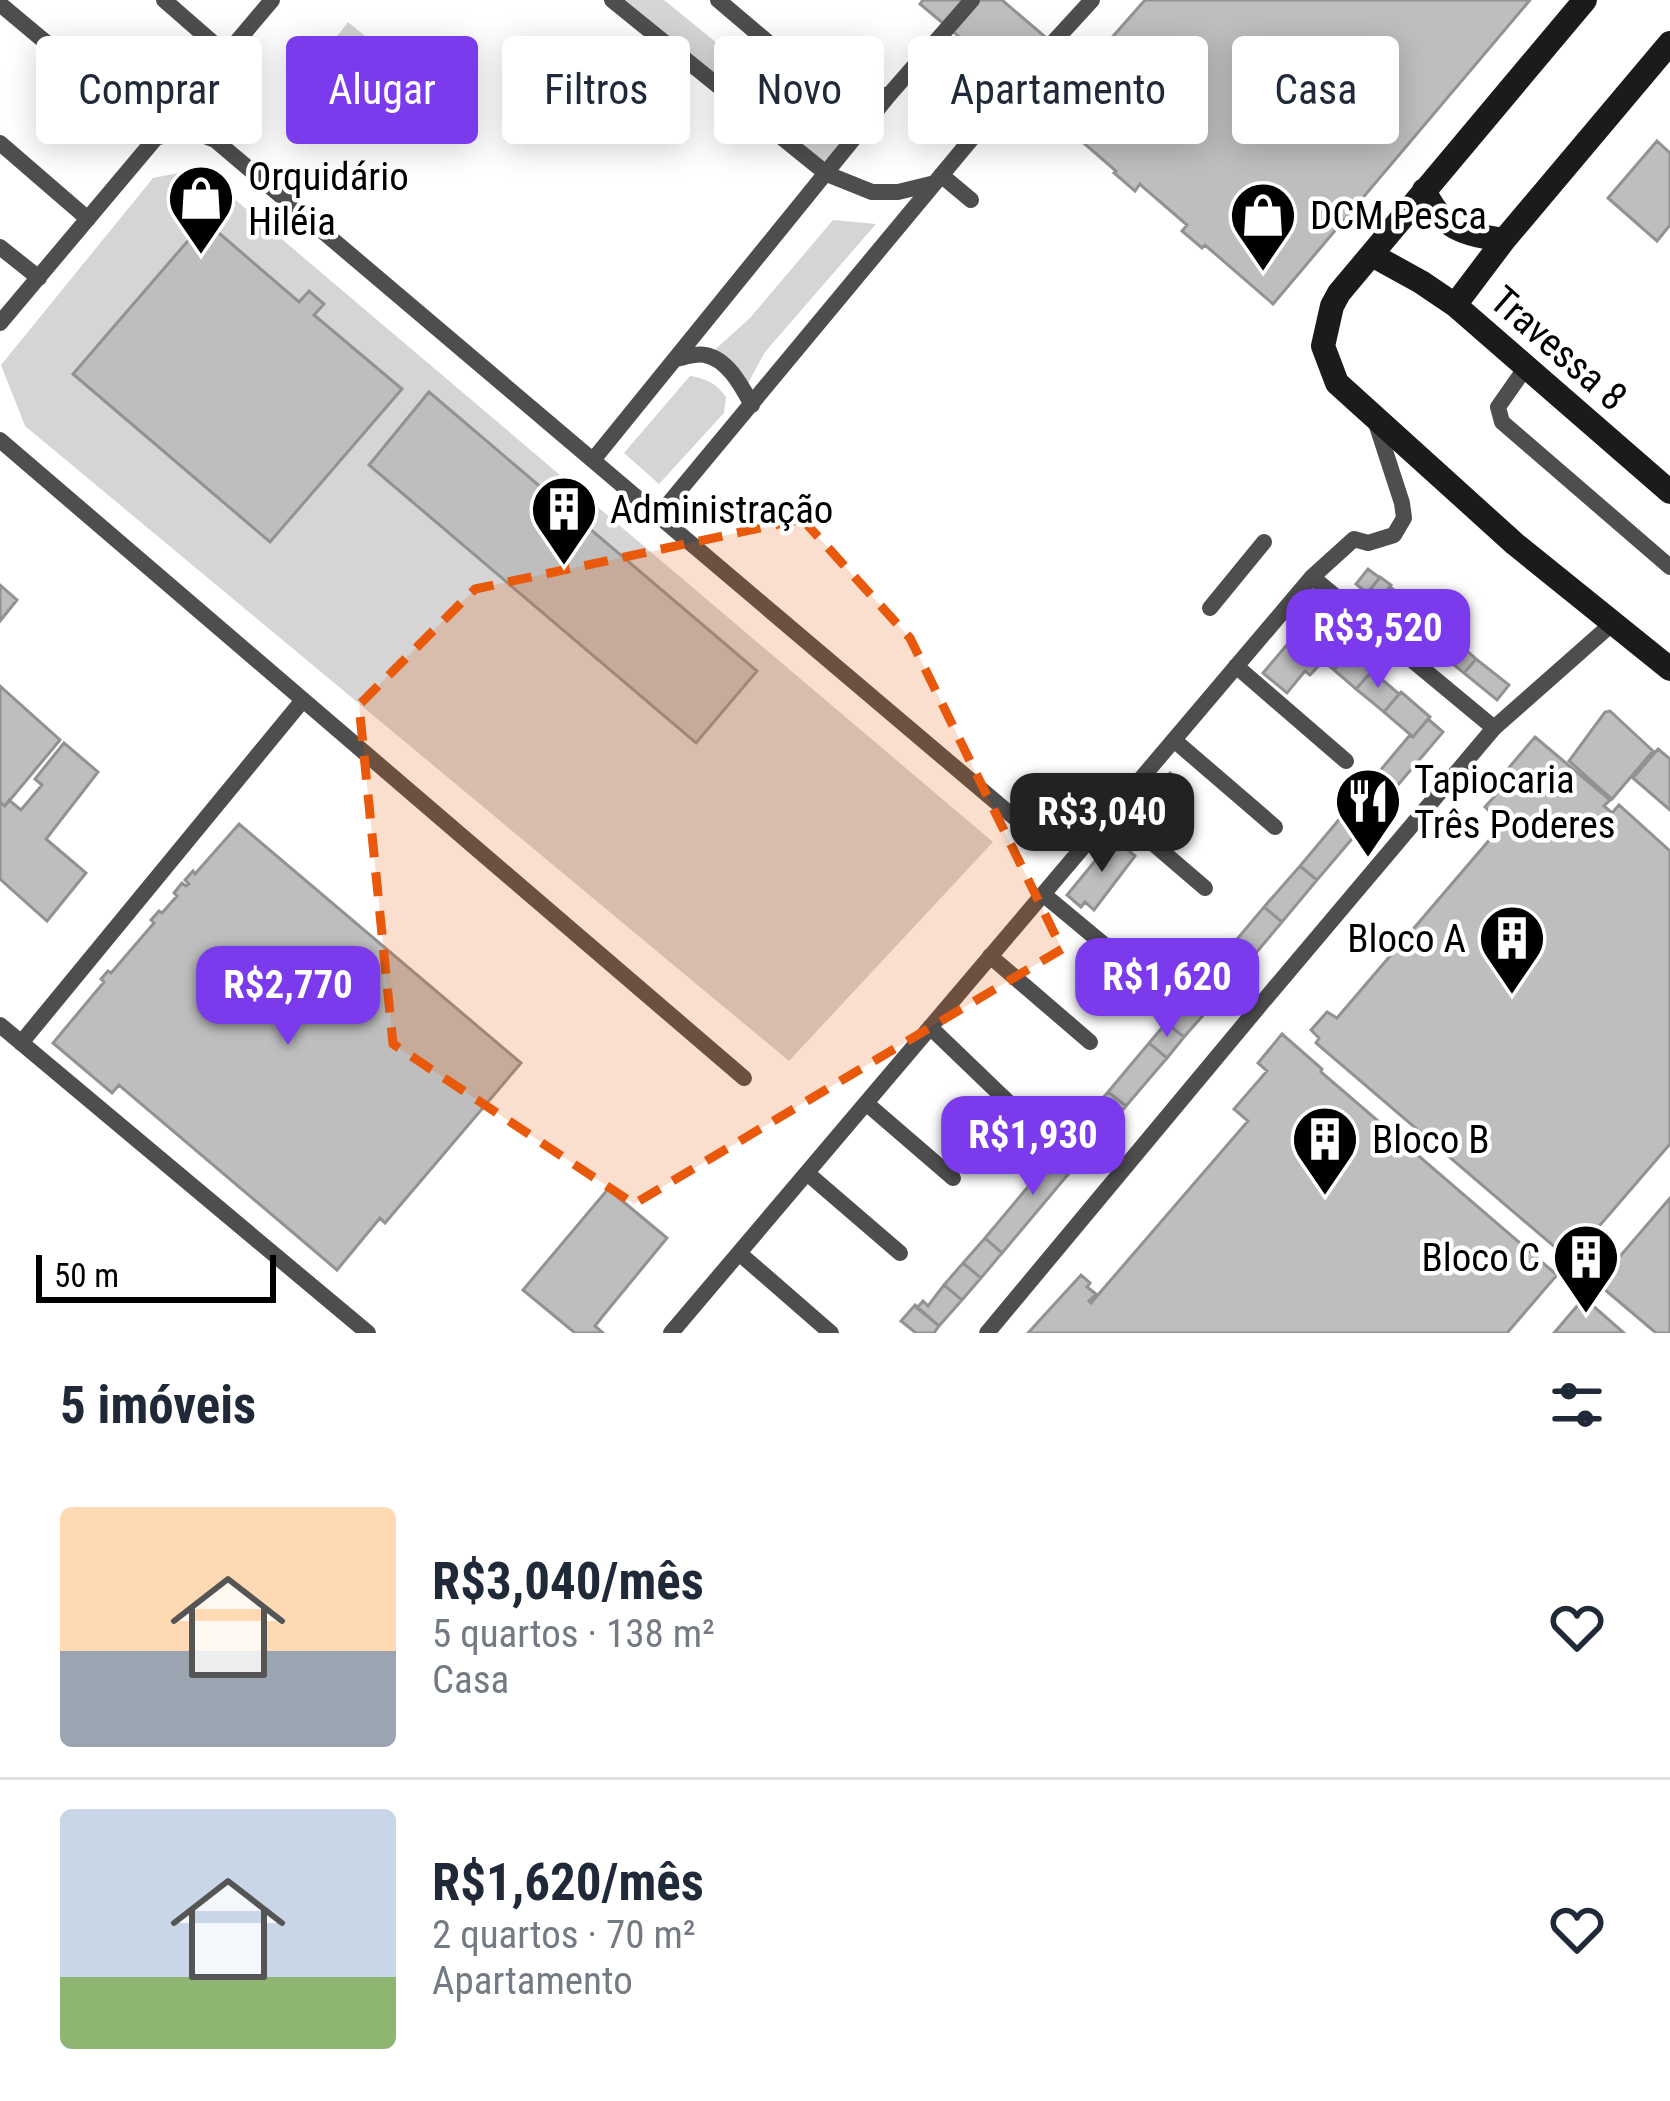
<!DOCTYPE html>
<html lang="pt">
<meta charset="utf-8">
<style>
:root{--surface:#fff;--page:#f6f6f7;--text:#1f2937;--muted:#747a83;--line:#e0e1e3;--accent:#7c3aed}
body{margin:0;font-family:"Roboto Condensed",sans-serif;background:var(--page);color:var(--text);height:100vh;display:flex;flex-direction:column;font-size:45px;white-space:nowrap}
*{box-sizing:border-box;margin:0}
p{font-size:39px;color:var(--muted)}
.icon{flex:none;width:66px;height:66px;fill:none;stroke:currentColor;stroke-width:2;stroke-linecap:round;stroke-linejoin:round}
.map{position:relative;height:1333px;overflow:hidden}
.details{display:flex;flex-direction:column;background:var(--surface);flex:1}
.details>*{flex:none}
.banner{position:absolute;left:36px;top:36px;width:1599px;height:108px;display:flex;gap:24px}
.scale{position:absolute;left:36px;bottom:30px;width:240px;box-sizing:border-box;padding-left:12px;border:6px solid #000;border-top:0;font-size:33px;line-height:42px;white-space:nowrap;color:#000;-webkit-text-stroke:9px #fff;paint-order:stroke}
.price{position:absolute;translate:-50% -102px;padding:0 27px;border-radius:24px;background:var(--accent);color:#fff;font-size:39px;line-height:78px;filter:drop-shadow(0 3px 6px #0008)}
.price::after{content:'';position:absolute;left:50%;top:72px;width:36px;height:27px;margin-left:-18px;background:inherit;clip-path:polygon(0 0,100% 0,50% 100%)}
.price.selected{background:#222;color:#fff}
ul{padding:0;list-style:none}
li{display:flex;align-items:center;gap:36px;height:300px;padding:0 60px}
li+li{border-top:3px solid var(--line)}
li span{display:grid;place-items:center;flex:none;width:336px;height:240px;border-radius:12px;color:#555}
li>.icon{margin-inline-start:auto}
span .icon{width:144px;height:144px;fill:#fffc;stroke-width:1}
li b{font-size:51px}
h2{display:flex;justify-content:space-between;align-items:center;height:144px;padding:0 60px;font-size:51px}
.tag{padding:0 42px;border-radius:12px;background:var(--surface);box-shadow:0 6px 30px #0003;font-size:42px;line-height:108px}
.tag.selected{background:var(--accent);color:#fff}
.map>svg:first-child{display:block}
</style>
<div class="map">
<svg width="1670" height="1333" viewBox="0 0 1670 1333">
<rect width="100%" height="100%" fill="#fff"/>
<path fill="#d5d5d5" d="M624,0H664L808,117L831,128L856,129L824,166Z
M348,22L420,81L399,106L328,48Z
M199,169L993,842L789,1061L25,426L1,365L153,178Z
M833,220L876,224L765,352L746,387L709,355L750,318Z
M690,376C707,379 716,383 726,397L724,413L659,484L624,453Z"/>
<path fill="#bebebe" stroke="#929292" stroke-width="3" d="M923,0H1002L1071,59L1036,101L920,4Z
M1145,0H1530L1273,304L1205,245L1202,248L1182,231L1187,225L1144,188L1140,184L1135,191L1114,173L1116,171L1047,111Z
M1657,141L1670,153V225L1657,241L1608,198Z
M205,221L299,302L309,291L324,304L314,315L402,389L270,542L73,374Z
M429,392L757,671L696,743L369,465Z
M1368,569L1380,578L1367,593L1356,584Z
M1380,577L1391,585L1377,604L1366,595Z
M0,585L17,600L0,621Z
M1390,587L1401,595L1388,611L1378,602Z
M1401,595L1411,604L1399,619L1388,611Z
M1412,603L1423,612L1410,628L1399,619Z
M1423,612L1434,621L1421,637L1410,628Z
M1313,614H1324L1336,624L1334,628L1329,635L1317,625L1302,643L1323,661L1310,675L1305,671L1287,693L1263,673Z
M1434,621L1444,629L1431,645L1421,637Z
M1317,625L1329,635L1314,653L1302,643Z
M1443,630L1455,641L1443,656L1431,645Z
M1329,635L1339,643L1323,661L1314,653Z
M1455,641L1466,650L1454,665L1443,656Z
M1339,643L1349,652L1334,670L1323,661Z
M1466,650L1476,659L1464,673L1454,665Z
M1349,652L1372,671L1356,689L1334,670Z
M1476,659L1509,685L1497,700L1464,673Z
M1372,671L1399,694L1384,712L1356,689Z
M0,686L60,740L5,806L0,802Z
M1401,692L1430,717L1413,737L1384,712Z
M1610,711L1653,751L1612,799L1569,761L1605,712Z
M1428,719L1443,732L1317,880L1300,866L1410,735L1413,737Z
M1535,737L1610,800L1604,806L1612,813L1619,805L1670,851V1144L1570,1260L1316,1043L1319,1038L1311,1030L1327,1012L1337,1018L1503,824L1485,807L1501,789L1495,784Z
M64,743L98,772L46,839L86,873L47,921L0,879V802L5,806L9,800L21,810L42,785L35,779Z
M1658,749L1670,759V810L1633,778Z
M1170,773L1187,789L1155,823L1138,806Z
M239,824L521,1063L385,1223L380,1218L337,1270L119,1085L112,1093L53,1043L104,982L101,979L108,971L111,973L154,923L151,920L159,911L162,913L177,896L174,893L182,883L186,886L189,884L185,880L193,871L195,874Z
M1114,838L1135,856L1094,910L1085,902L1081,907L1067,895Z
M1300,866L1317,880L1282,922L1264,907Z
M1264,907L1282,922L1213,1004L1195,989Z
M1195,989L1213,1004L1184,1037L1166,1023Z
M1166,1023L1184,1037L1167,1058L1149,1043Z
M1282,1034L1322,1069L1321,1072L1557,1275L1507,1333H1028L1081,1275L1090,1283L1087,1287L1096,1294L1089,1301L1091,1303L1248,1121L1234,1109L1267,1071L1258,1063Z
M1149,1043L1167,1058L1126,1106L1108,1092Z
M1108,1092L1126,1106L1102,1134L1085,1119Z
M1085,1119L1102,1134L1081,1159L1064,1144Z
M1064,1144L1081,1159L1002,1253L985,1238Z
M608,1189L667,1238L602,1317L595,1326L603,1333H575L523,1290Z
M1670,1198V1333H1656L1597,1283Z
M985,1238L1002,1253L981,1278L963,1263Z
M963,1263L981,1278L962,1300L944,1285Z
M944,1285L962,1300L939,1326L917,1308L923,1301L928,1306Z
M1584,1298L1624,1333H1554Z
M915,1305L939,1326L934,1333H916L901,1321Z"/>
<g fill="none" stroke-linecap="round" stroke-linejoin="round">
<path stroke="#4e4e4e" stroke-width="16" d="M164,0L227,55
M612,0L827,174L872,192H898L935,183
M718,0L810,78L845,95H889
M0,4L159,137
M171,122L215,140L1016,819
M215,140L243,100
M0,143L88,219
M941,175L971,200
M0,247L39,278
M0,323L272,0
M676,359C685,357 697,353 705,355C728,359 742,387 752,405
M1526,367L1498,407L1502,422L1670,567
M0,440L744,1078
M593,460L889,95L972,0
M659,515L1037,60L1092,0
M1312,577L1494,728
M1210,608L1264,542
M1236,666L1346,761
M1174,740L1275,827
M1114,810L1205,888
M1043,894L1144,978
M990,956L1090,1042
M0,1025L368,1333
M930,1027L1034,1127
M21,1043L303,700
M866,1103L953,1178
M807,1173L900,1253
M739,1253L831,1333
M671,1333L1312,577L1354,539L1368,543L1394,535L1404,518L1402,503L1375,420
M987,1333L1261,1004L1494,728L1614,622"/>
<path stroke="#1b1b1b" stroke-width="24" d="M1585,0L1339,293L1332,306L1323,346L1337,383L1515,544L1670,669
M1424,190C1443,230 1463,234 1504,240
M1372,255L1421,282L1455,305L1670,492
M1455,305L1504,240L1670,43"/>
</g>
<path fill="#e8590c" fill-opacity="0.2" stroke="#e8590c" stroke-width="9" stroke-dasharray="24 15" stroke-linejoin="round" d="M802,519L910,638L1062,949L634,1204L393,1044L359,705L475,589Z"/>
<defs>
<g id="shop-pin" transform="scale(3.45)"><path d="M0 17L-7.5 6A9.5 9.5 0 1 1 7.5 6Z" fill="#000" stroke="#fff"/><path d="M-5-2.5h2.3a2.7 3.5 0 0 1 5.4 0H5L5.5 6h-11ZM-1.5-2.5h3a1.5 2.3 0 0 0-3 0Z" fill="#fff"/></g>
<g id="building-pin" transform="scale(3.45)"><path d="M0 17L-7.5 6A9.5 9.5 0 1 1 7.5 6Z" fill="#000" stroke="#fff"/><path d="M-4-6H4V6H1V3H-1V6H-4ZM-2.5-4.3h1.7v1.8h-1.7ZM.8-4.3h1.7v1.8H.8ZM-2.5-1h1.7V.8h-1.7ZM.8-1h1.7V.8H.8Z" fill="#fff"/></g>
<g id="restaurant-pin" transform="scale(3.45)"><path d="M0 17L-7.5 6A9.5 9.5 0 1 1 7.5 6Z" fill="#000" stroke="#fff"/><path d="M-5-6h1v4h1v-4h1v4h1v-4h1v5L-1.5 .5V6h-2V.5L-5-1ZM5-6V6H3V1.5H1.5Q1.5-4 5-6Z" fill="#fff"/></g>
</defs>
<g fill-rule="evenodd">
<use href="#shop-pin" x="201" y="198"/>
<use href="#shop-pin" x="1263" y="215"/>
<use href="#building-pin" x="564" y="509"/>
<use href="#restaurant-pin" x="1368" y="801"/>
<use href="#building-pin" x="1512" y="938"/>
<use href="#building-pin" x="1325" y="1139"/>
<use href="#building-pin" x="1586" y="1257"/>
</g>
<g text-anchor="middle" stroke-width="9" stroke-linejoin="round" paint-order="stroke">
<g font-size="39" fill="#000" stroke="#fff" text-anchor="start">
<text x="248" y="190">Orquidário<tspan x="248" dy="45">Hiléia</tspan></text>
<text x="1310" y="229">DCM Pesca</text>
<text x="610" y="523">Administração</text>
<text x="1414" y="793">Tapiocaria<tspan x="1414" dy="45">Três Poderes</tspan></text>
<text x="1466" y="952" text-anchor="end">Bloco A</text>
<text x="1372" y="1153">Bloco B</text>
<text x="1540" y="1271" text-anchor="end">Bloco C</text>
</g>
<g font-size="39" fill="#000" stroke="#fff">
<text transform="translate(1559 348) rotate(41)" y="14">Travessa 8</text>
</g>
</g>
</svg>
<div class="scale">50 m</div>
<b class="price" style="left:1378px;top:691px">R$3,520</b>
<b class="price selected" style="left:1102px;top:875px">R$3,040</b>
<b class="price" style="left:1167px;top:1040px">R$1,620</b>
<b class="price" style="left:288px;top:1048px">R$2,770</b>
<b class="price" style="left:1033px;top:1198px">R$1,930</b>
<div class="banner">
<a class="tag">Comprar</a>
<a class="tag selected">Alugar</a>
<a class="tag">Filtros</a>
<a class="tag">Novo</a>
<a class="tag">Apartamento</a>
<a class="tag">Casa</a>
</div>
</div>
<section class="details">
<h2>5 imóveis<svg class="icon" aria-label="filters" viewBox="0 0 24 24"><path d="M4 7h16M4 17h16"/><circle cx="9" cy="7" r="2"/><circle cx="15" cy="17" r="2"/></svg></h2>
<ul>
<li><span style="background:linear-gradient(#ffd9b3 60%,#9aa5b1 0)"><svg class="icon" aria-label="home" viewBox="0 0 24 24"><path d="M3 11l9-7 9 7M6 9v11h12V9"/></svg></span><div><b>R$3,040/mês</b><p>5 quartos · 138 m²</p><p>Casa</p></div><svg class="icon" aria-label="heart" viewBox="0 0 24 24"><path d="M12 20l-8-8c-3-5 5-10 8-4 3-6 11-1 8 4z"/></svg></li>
<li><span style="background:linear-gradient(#c9d6e8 70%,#8fb573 0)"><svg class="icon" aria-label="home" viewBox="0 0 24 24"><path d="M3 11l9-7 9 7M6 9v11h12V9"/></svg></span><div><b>R$1,620/mês</b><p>2 quartos · 70 m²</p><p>Apartamento</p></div><svg class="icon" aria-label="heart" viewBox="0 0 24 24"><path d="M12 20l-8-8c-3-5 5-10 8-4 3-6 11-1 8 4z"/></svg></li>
</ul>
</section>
